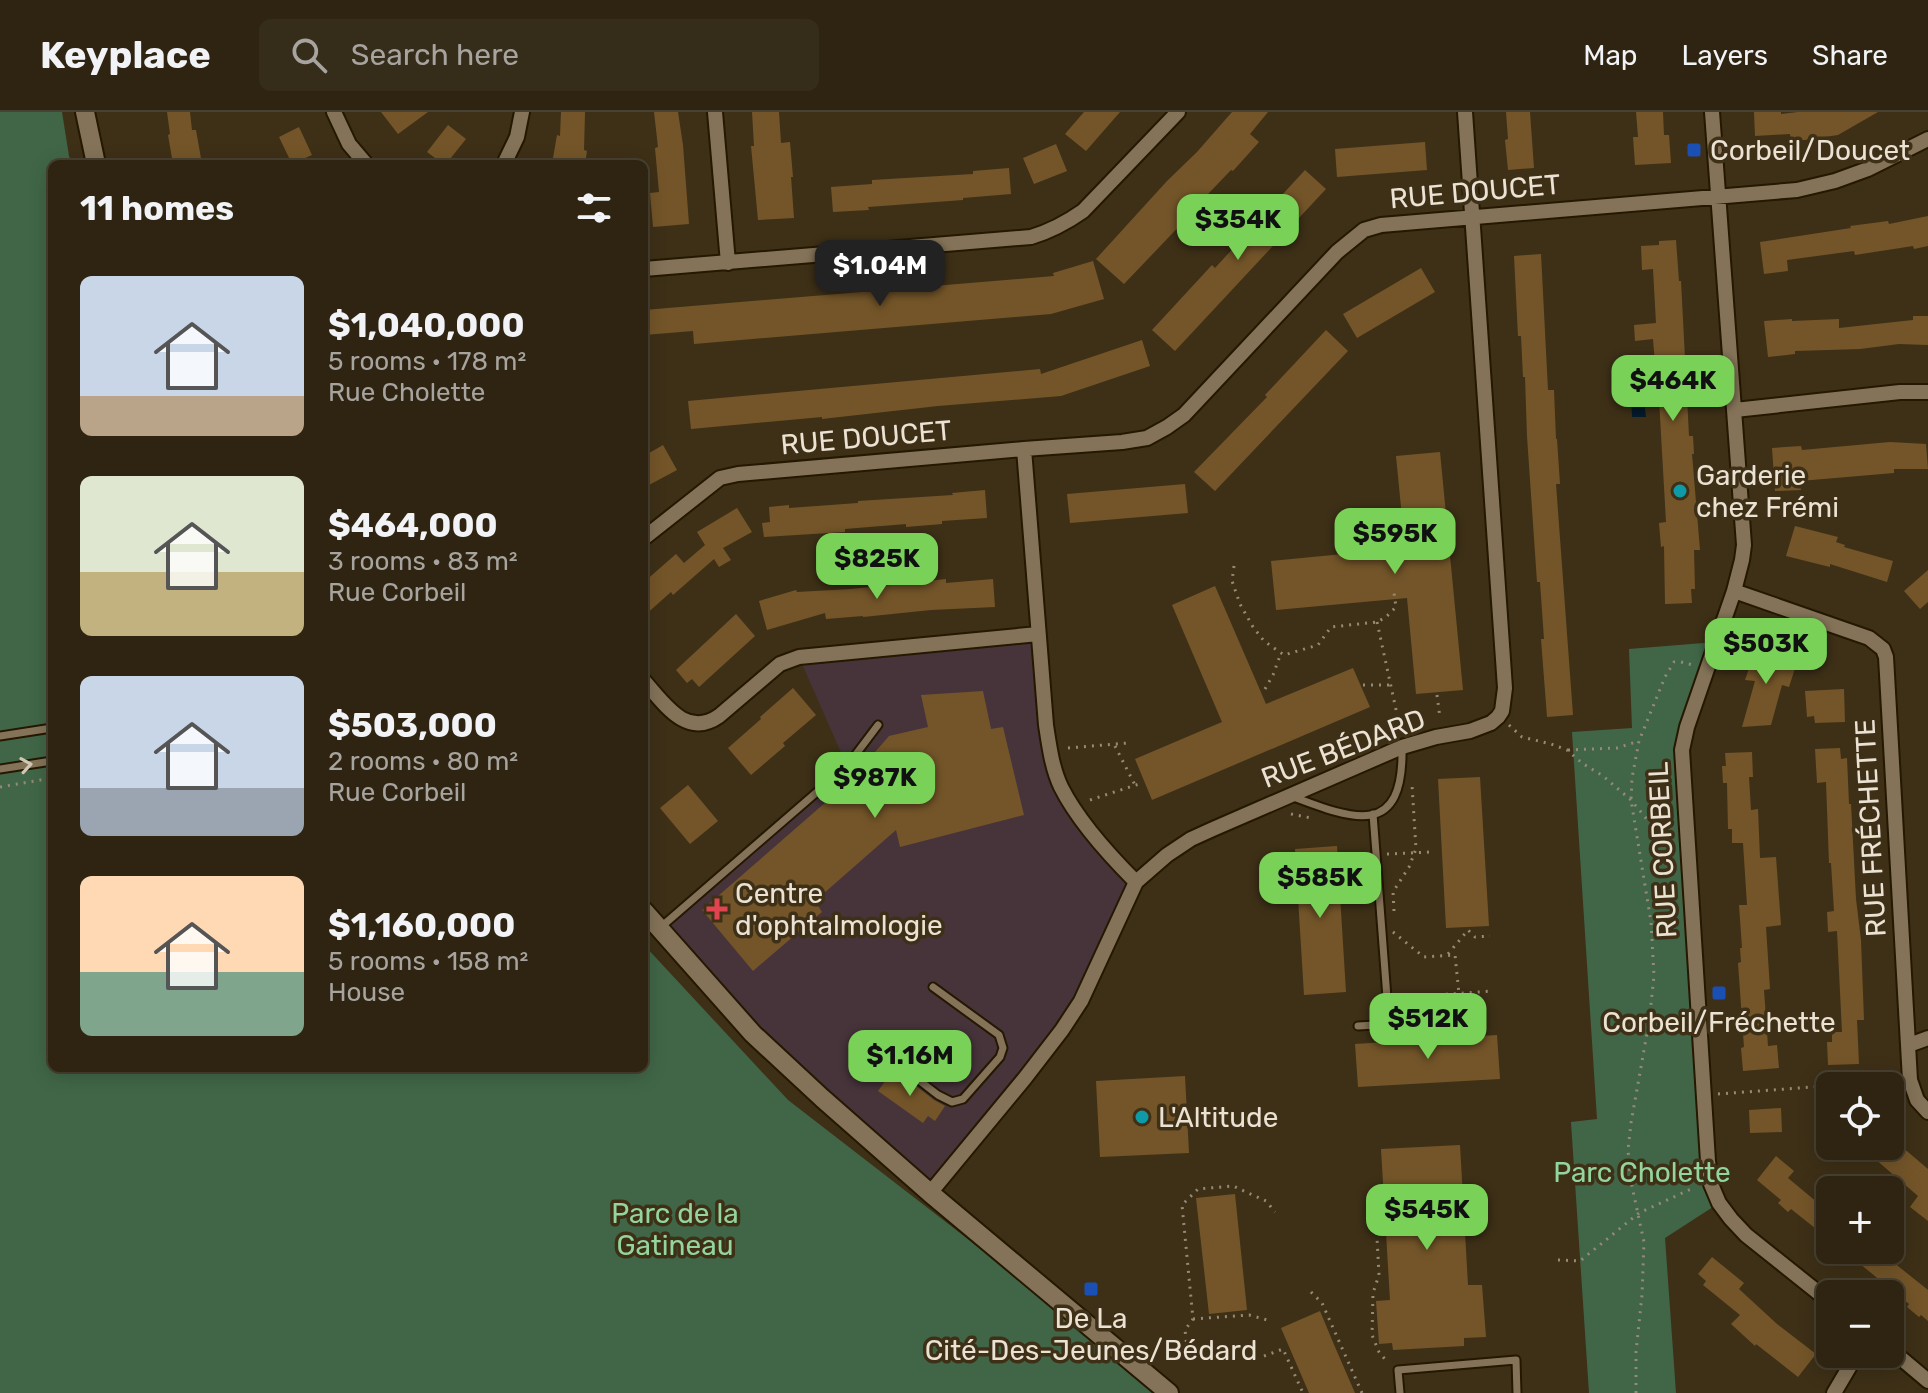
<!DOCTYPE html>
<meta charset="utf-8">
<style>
:root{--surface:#2e2411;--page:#362c1a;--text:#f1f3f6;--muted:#a7a49f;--line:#494131;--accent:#79d158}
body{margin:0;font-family:Rubik,sans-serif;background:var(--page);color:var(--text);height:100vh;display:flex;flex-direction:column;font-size:30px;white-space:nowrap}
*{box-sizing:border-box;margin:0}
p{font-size:26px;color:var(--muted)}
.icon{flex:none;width:44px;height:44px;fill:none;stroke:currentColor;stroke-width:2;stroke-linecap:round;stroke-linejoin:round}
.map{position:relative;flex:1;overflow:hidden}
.sheet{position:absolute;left:48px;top:48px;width:600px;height:912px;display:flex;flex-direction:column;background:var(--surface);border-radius:12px;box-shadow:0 4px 20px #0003,0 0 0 2px var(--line)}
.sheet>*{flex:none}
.buttons{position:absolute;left:1816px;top:960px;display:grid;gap:16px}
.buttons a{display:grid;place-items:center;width:88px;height:88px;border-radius:12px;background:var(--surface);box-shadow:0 4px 20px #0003,0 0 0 2px var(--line);font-size:40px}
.price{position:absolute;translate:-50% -68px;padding:0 18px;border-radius:16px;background:var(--accent);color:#111;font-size:26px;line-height:52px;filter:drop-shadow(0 2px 4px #0008)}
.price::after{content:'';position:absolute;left:50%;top:48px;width:24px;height:18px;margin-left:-12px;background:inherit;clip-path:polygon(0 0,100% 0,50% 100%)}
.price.on{background:#222;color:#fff}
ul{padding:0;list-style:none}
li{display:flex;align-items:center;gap:24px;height:200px;padding:0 32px}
li span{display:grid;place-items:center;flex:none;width:224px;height:160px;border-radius:12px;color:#555}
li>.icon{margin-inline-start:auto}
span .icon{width:96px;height:96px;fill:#fffc;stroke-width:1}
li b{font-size:34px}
h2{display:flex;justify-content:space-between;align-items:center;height:96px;padding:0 32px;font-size:34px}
header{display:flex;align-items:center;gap:48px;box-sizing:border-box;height:112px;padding:0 40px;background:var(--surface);border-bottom:2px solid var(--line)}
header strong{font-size:38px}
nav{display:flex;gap:44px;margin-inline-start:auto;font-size:28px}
.search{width:560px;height:72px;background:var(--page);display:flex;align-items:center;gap:20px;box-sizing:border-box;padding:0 28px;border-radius:12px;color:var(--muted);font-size:30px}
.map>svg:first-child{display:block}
</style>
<header>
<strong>Keyplace</strong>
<div class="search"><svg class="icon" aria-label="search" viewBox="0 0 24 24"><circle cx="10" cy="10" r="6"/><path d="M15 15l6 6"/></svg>Search here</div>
<nav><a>Map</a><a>Layers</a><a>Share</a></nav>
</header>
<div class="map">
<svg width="1928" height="1281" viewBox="0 0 1928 1281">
<rect width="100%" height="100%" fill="#3e3017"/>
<path fill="#47343b" d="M1038,522L1061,674L1136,770L1081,889L930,1081L822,986L659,816L847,654L799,545Z"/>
<path fill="#416647" d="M0,0H62L69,44L72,52H52V956H644V833L788,988L1167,1281H0Z
M1716,530L1687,615L1703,983L1719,1091L1665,1126L1676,1281H1589L1571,1010L1597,1007L1572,620L1632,616L1629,537Z"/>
<path fill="#041b2b" d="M1631,279H1643L1646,305H1632Z"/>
<path fill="#745529" d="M167,0H190L192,18H196L202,52H173L168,23L170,22Z
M381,0H428L398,22Z
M561,0H585L584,38L587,39L585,52H552L557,23L560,24Z
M654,0H678L683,33L689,112L653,115L650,81L659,80L655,36L658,35Z
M752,0H779L781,31L790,30L793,65H791L794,106L758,108L751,34H754Z
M1084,0H1120L1086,39L1065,22Z
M1232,0H1268L1250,22L1259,30L1233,59L1231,58L1188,103L1189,104L1124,172L1096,147L1167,69L1197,40Z
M1506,0H1530L1534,56L1508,58L1505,28L1508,27Z
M1636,0H1663L1664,23H1669L1671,51L1635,53L1633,25H1638Z
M1754,0H1781V2L1798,0H1878L1838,23L1791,30L1790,22L1755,24Z
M448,13L466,27L446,52H443L427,40Z
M299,15L312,43L292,52L279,25Z
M1425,30L1427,58L1337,65L1335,37Z
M1056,32L1067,59L1034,72L1023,46Z
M1009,56L1011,82L963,86V88L868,95L869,98L833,100L831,75L872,72V68L973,62V59Z
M1305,58L1326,77L1175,239L1152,218L1212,153L1215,156Z
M1928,104V134L1914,137L1913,134L1855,143L1854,139L1787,148L1788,159L1764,162L1760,130L1851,116L1850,114L1888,109L1889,112Z
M1676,128L1679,169H1681L1689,324H1693L1694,342H1692L1700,438H1694L1695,477H1691L1692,491L1665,492L1664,434L1661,435L1659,411L1666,410L1657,252H1655L1653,227L1635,229L1634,213L1656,211L1653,157L1642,158L1641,134L1659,133V129Z
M1541,142L1548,278H1554L1556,327H1557L1560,372H1556L1573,603L1547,605L1541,527H1544L1540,470H1537L1527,324L1525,265H1523L1521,224H1518L1514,144Z
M1093,149L1104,187L1051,202L694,232L693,219L644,223V198L1054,164L1053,161Z
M1421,156L1435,180L1357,226L1343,202Z
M1913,204H1928V233L1899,232L1860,237L1795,239V242L1768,245L1764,209L1792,207V209L1839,207V216L1913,208Z
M1326,218L1348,239L1215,379L1194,360L1267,285L1265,283Z
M1142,228L1150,254L1061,284L938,294L822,307V305L691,317L688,289L1040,257L1041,262Z
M1890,330L1926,332L1928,357H1894V361L1800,369L1801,378L1775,379L1772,336L1801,334L1802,338Z
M663,333L677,358L649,373L644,364V344Z
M1440,340L1463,578L1416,582L1407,486L1276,498L1271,449L1405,436L1396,344Z
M1185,372L1188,401L1070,411L1067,382Z
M985,378L987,406L942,409V412L906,415V412L845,417V420L764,425L762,411L770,410L769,395L789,393V396L858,391V389L953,383L952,381Z
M737,396L752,420L723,436L731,448L719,455L714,447L673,483L671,480L644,504V470L676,442L684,451L705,433L697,420Z
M1795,414L1838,425L1836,430L1845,433L1844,435L1893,449L1887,470L1830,452V455L1786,444Z
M1928,458V490L1920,497L1904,479Z
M946,467V471L993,467L995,495L931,498L863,505V504L826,507L825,501L767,518L759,489L796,478L797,480L851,477Z
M1215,474L1266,592L1353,556L1370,595L1152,688L1135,647L1222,610L1172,493Z
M736,502L755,524L699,575L692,567L687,571L676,558Z
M1757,533L1779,545L1797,550L1789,575L1782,573L1771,613L1742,615L1755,569L1745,568Z
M793,576L816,603L783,631L785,634L751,663L728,636L761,607L760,605Z
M1844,577L1845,610L1815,611L1814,604L1807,605L1805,579Z
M983,579L991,617L1003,615L1024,703L900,735L896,718L815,789L822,800L753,859L702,798L850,669L889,624L928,615L921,583Z
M1840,636L1841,647L1847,646L1849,692H1851L1856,787L1861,828L1864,908H1857L1859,952L1828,953L1827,930H1832V920H1842L1837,819L1828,820L1827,800L1834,799L1831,751H1829L1826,670L1817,671L1815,637Z
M1752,640L1753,665H1749L1751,698L1758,697L1760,746L1776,745L1781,813L1766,815L1770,877L1764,878L1768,934L1777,933L1779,956L1743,959L1741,936L1744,935L1738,851L1741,850L1740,836H1742L1739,793H1747L1743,731H1732V717H1728L1727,671H1723L1722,654H1726L1725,641Z
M1480,665L1489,814L1446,816L1438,667Z
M688,673L718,709L690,732L660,696Z
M1337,734L1346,880L1304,883L1295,737Z
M1497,923L1500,967L1358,975L1355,932Z
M894,957L934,988L945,994L935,1009L928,1004L923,1011L878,979Z
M1185,964L1189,1041L1100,1045L1096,969Z
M1781,996L1782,1020L1750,1021L1749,998Z
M1895,1029L1928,1057V1109L1910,1095L1918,1084L1860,1034H1891Z
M1460,1033L1468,1173H1482L1486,1225L1464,1226V1234L1393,1238L1392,1231L1379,1232L1376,1189L1390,1188L1381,1037Z
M1776,1044L1794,1059L1788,1066L1830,1101V1128L1791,1097L1788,1100L1778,1091L1781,1088L1757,1068Z
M1235,1082L1247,1198L1209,1202L1196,1086Z
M1843,1138H1878L1928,1178V1209L1921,1203L1919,1205L1907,1195L1909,1192Z
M1712,1145L1744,1171L1739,1177L1777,1212L1816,1242L1798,1265L1756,1232L1755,1234L1731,1212L1740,1203L1703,1173L1706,1169L1698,1162Z
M1320,1199L1335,1235L1355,1281H1309L1281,1216Z"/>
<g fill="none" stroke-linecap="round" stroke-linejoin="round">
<g stroke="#251801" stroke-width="11">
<path id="lane" d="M0,624L52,616
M0,657L52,649
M1291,684C1354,708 1404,727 1402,635
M1373,702L1389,912
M661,815L847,654L878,613
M1358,914L1443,909
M885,942L938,983L952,990L963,987L1000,945L1003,936L999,923L933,875
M1400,1281L1398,1258L1516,1248L1517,1281"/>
</g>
<g stroke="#251801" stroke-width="18">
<path id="street" d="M334,0L349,32L366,52
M715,0L728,151
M1712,0L1744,433L1742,448L1734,479L1687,615L1682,638L1708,1049L1711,1072L1719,1091L1731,1107L1746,1123L1830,1190
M504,52L517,25L522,0
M644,157L1031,125C1051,119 1066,111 1083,99L1178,0
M1735,298L1900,280H1928
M1024,337L1046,613C1049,633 1052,656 1061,675C1077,707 1111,745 1136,770
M644,426L720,366L738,362L1024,337L1122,330L1147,326L1167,315L1184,303L1337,140L1364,118L1381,113L1797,78L1835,69L1868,57L1928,27
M1734,479L1869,526L1883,537L1886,545L1910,968L1917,988L1928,1000
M644,569C664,591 686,627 719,604L780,552L799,545L1038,522
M1909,933L1928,926
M930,1081L1025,966L1062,918L1081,889L1136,770L1167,743L1191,727L1213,717L1402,635L1436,625L1470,619L1491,611L1498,605L1502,599L1505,576L1465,0
M1890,1237L1928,1269
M1834,1281L1857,1242"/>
</g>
<g stroke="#251801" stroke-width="22">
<path id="secondary" d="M85,0L96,52
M644,799L753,922L822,986L930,1081L1169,1281"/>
</g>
<path stroke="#958a76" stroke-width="3" stroke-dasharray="2 6" stroke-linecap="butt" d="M1234,454L1232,469L1240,492L1253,515L1264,529L1284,543L1318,533L1331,515L1377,510L1386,505L1396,495L1394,481
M1377,510L1400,616
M1363,573H1391
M1265,577L1273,563L1281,541
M1437,583L1440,606
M1509,613L1522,625L1551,632L1567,638L1582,651L1603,664L1631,688L1650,711L1671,730
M1115,634L1135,673
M1068,636L1128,631
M1568,638L1617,636L1639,629
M0,675L52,666
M1090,688L1142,671
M1291,702L1311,706
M1387,742L1431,740
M1394,799L1393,780L1409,755L1416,737L1412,673
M1393,820L1424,845L1455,843L1459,882
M1448,842L1468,818L1475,825L1490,824
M1422,898L1420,884L1493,879
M1718,982L1894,969
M1375,1089L1379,1163L1373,1181L1372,1223L1379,1240L1388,1251
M1558,1148L1580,1149L1639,1101L1691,1077
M1311,1180L1322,1191L1362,1281
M1193,1207L1249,1203L1271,1209
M1178,1240L1187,1236L1185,1218L1193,1207L1182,1093L1198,1077L1233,1074L1266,1089L1275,1100
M1264,1244L1283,1237L1303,1281
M1636,1281V1240L1642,1183L1644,1130L1630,1065L1628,1038L1631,1011L1649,910L1654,864L1651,810L1631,688L1632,666L1639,629L1665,565L1674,550H1681L1693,553"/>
<use href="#lane" stroke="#847358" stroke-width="7"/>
<use href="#street" stroke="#847358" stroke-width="14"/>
<use href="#secondary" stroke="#847358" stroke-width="18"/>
</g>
<defs><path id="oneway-chevron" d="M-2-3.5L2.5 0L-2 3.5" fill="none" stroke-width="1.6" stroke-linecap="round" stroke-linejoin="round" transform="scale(2)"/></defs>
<use stroke="#d1c6b4" href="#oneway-chevron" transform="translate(26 653) rotate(-9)"/>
<g fill="#1a4fb4" stroke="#3e3017" stroke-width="3">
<rect x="1686" y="30" width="16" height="16" rx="4"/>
<rect x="1711" y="873" width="16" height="16" rx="4"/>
<rect x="1083" y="1169" width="16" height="16" rx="4"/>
</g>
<g fill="#0f9aa8" stroke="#3e3017" stroke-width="3">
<circle cx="1680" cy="379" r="8"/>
<circle cx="1142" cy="1005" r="8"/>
</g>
<path fill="#e0444e" stroke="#3e3017" stroke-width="3" d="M713 785h8v8h8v8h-8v8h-8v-8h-8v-8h8z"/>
<g text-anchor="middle" stroke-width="7" stroke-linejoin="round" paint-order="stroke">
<g font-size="28" fill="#ebe2d3" stroke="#3e3017" text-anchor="start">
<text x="1710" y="48">Corbeil/Doucet</text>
<text x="1696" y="373">Garderie<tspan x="1696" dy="32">chez Frémi</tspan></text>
<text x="735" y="791">Centre<tspan x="735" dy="32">d'ophtalmologie</tspan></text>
<text x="1719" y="920" text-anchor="middle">Corbeil/Fréchette</text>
<text x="1158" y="1015">L'Altitude</text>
<text x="1091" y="1216" text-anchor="middle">De La<tspan x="1091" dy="32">Cité-Des-Jeunes/Bédard</tspan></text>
</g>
<g font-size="28" fill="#ebe2d3" stroke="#3e3017">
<text transform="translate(1475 79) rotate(-5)" y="10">RUE DOUCET</text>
<text transform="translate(866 325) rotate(-5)" y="10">RUE DOUCET</text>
<text transform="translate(1343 636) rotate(-21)" y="10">RUE BÉDARD</text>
<text transform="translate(1870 716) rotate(-93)" y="10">RUE FRÉCHETTE</text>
<text transform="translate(1662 738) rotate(-93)" y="10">RUE CORBEIL</text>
</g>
<g font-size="28" fill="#93d59d" stroke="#3e3017">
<text x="1642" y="1070">Parc Cholette</text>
<text x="675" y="1111">Parc de la<tspan x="675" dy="32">Gatineau</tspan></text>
</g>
</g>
</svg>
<div class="buttons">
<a><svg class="icon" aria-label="locate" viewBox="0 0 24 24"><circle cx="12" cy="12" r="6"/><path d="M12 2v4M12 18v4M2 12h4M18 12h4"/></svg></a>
<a>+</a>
<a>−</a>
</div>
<b class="price" style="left:1238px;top:150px">$354K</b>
<b class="price on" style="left:880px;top:196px">$1.04M</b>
<b class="price" style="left:1673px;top:311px">$464K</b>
<b class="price" style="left:1395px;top:464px">$595K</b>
<b class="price" style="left:877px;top:489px">$825K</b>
<b class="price" style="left:1766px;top:574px">$503K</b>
<b class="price" style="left:875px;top:708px">$987K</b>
<b class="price" style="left:1320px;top:808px">$585K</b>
<b class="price" style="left:1428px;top:949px">$512K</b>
<b class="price" style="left:910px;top:986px">$1.16M</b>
<b class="price" style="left:1427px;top:1140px">$545K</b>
<section class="sheet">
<h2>11 homes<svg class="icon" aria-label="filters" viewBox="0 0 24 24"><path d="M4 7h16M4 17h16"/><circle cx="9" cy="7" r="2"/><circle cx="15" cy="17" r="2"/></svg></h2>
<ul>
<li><span style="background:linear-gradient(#c9d6e8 75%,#b9a48a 0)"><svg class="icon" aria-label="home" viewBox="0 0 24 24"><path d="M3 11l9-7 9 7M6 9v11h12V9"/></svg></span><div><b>$1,040,000</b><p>5 rooms · 178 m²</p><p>Rue Cholette</p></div></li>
<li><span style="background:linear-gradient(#dfe7d0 60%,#c2b280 0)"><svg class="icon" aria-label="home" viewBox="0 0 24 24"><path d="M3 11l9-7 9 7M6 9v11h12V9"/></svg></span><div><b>$464,000</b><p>3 rooms · 83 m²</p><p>Rue Corbeil</p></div></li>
<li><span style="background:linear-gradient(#c9d6e8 70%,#9aa5b1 0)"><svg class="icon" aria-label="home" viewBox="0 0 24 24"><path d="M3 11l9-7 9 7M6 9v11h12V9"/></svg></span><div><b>$503,000</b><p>2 rooms · 80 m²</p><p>Rue Corbeil</p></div></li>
<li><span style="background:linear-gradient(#ffd9b3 60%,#7fa58c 0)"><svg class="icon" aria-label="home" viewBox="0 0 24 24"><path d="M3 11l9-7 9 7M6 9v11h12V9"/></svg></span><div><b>$1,160,000</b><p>5 rooms · 158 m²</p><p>House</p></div></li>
</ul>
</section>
</div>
